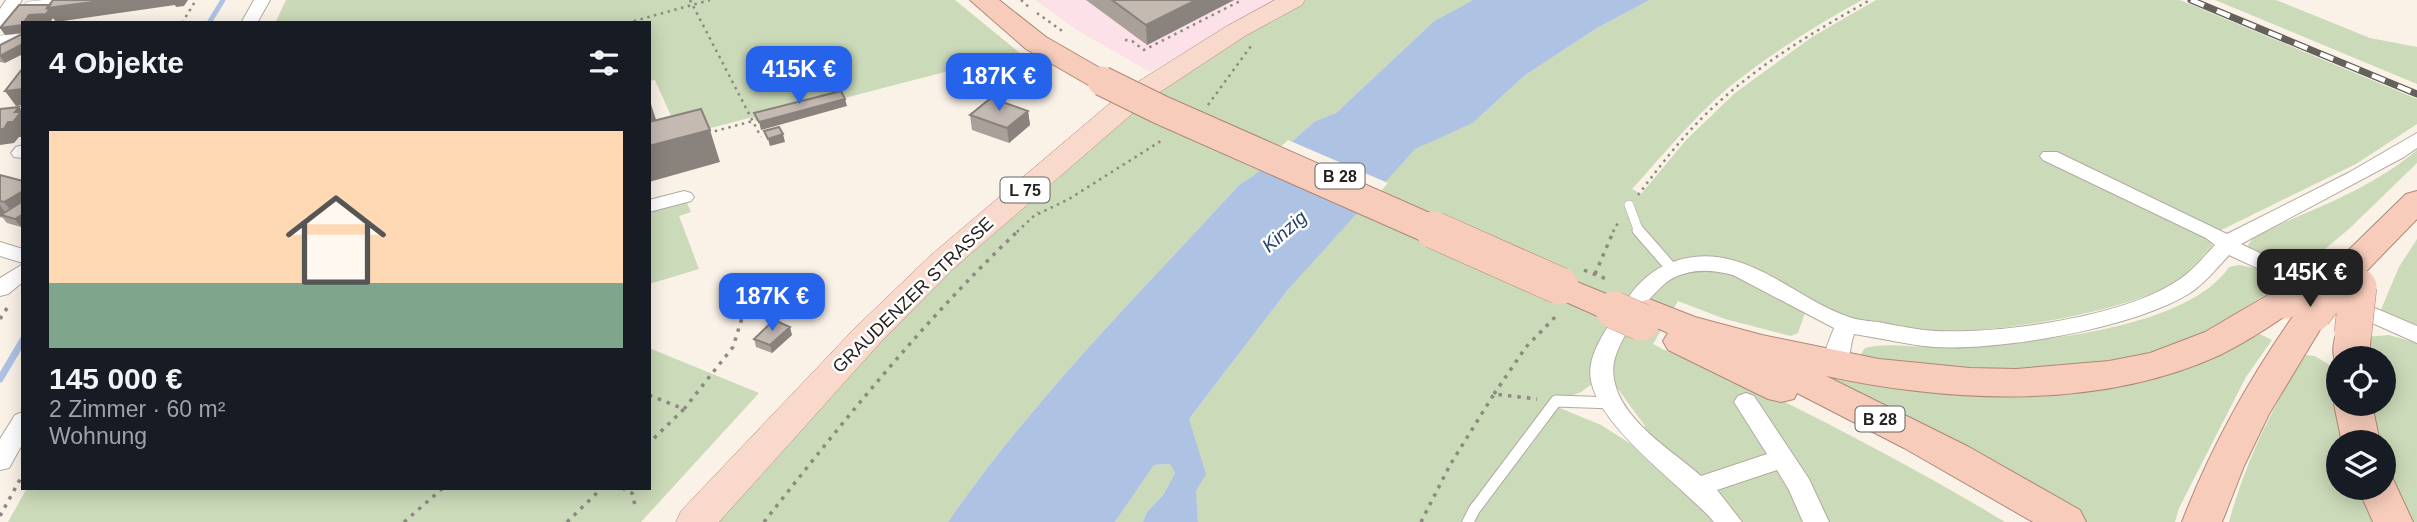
<!DOCTYPE html>
<html lang="de">
<meta charset="utf-8">
<style>
:root{--surface:#171b24;--page:#20242c;--text:#f1f3f6;--muted:#9ea1a6;--accent:#2563eb}
body{margin:0;font-family:Arial,sans-serif;background:var(--page);color:var(--text);height:100vh;display:flex;flex-direction:column;font-size:26px;white-space:nowrap}
*{box-sizing:border-box;margin:0}
p{font-size:23px;color:var(--muted)}
.icon{flex:none;width:38px;height:38px;fill:none;stroke:currentColor;stroke-width:2;stroke-linecap:round;stroke-linejoin:round}
.map{position:relative;flex:1;overflow:hidden}
.sheet{position:absolute;left:21px;top:21px;width:630px;height:469px;display:flex;flex-direction:column;background:var(--surface);border-radius:0px;box-shadow:0 4px 18px #0003}
.sheet>*{flex:none}
.controls{position:absolute;left:2326px;top:346px;display:grid;gap:14px}
.controls a{display:grid;place-items:center;width:70px;height:70px;border-radius:50%;background:var(--surface);box-shadow:0 4px 18px #0003;font-size:35px}
.price{position:absolute;translate:-50% -60px;padding:0 16px;border-radius:14px;background:var(--accent);color:#fff;font-size:23px;line-height:46px;filter:drop-shadow(0 2px 4px #0008)}
.price::after{content:'';position:absolute;left:50%;top:42px;width:21px;height:16px;margin-left:-10px;background:inherit;clip-path:polygon(0 0,100% 0,50% 100%)}
.price.selected{background:#222;color:#fff}
ul{padding:0;list-style:none}
li{display:grid;align-content:center;gap:14px;height:371px;padding:0 28px}
li span{display:grid;place-items:center;height:217px;border-radius:0px;color:#555}
li>.icon{margin-inline-start:auto}
span .icon{width:126px;height:126px;fill:#fffc;stroke-width:1}
li b{font-size:30px}
h2{display:flex;justify-content:space-between;align-items:center;height:84px;padding:0 28px;font-size:30px}
.map>svg:first-child{display:block}
</style>
<div class="map">
<svg width="2417" height="522" viewBox="0 0 2417 522">
<rect width="100%" height="100%" fill="#faf2e7"/>
<path fill="#fce1e8" d="M1035,0H1274L1150,72L1075,29Z"/>
<path fill="#cbdab9" fill-rule="evenodd" d="M286,0H955L1021,54V100L987,61L756,121L753,117L680,136L655,80L649,81V23H275Z
M1306,0H1473L1434,21L1336,113L1315,121L1253,176L1240,184C1140,293 1032,400 948,522H716L916,303L967,253L1144,102L1243,36Z
M1650,0H1862C1815,26 1770,54 1728,88C1693,118 1663,155 1632,189L1641,194L1687,139L1735,93L1812,37L1876,0H2180L2417,99V124L2356,164L2211,235L2212,246C2199,259 2185,277 2169,286C2112,315 1975,338 1911,330C1875,326 1842,313 1806,310L1798,333L1791,336L1725,319L1678,301L1653,344C1679,359 1710,364 1737,378C1828,423 1918,469 2005,522H1198L1189,419L1287,291L1415,148L1473,123L1524,76L1597,28ZM1596,381L1615,385L1645,426L1631,444L1601,425L1550,404L1581,392Z
M2215,0H2276L2370,38L2417,47V84Z
M2417,150V163L2350,228L2295,274L2253,253L2248,246C2253,233 2272,229 2283,223C2330,203 2378,183 2417,150Z
M684,197L691,212L679,216L699,269L649,284V200Z
M2417,239V328L2380,312L2399,267Z
M2239,265L2265,270L2288,280L2194,340L2144,357L2004,373L1867,363L1861,354L1865,348C1889,342 1914,348 1939,347C2013,345 2185,333 2229,267Z
M2260,334L2272,340L2246,377L2179,508L2175,522H2084L1817,378L1816,369L2172,372L2213,358Z
M2389,335L2417,343V522H2406L2384,470V443H2372L2365,404H2384V359H2365V337Z
M649,348L759,393L641,522H8L27,488H649Z
M2306,355L2315,356L2331,366L2348,443H2338V488H2361L2376,522H2229C2245,463 2272,406 2306,355Z
M1170,464L1175,473L1163,495L1147,512L1143,522H1115L1154,465Z"/>
<path fill="#aec3e4" d="M1473,0H1650L1597,28L1524,76L1473,123L1415,149L1287,291L1189,419L1206,474L1196,491L1198,522H1143L1147,512L1163,495L1175,473L1170,464L1154,465L1115,522H948C1032,400 1140,293 1240,184L1253,176L1315,121L1336,113L1434,21Z"/>
<path fill="#faf2e7" d="M1288,140L1388,183L1362,213L1259,167Z"/>
<g fill="none" stroke-linecap="round" stroke-linejoin="round">
<path stroke="#aec3e4" stroke-width="5" d="M209,23L223,0"/>
<path stroke="#aec3e4" stroke-width="7" d="M0,379L23,340"/>
<g stroke="#b2aaa0" stroke-width="10">
<path id="service-far1" d="M29,6L86,0
M0,40L23,38
M1629,205L1639,232"/>
</g>
<g stroke="#b2aaa0" stroke-width="13">
<path id="service" d="M1638,230L1672,269
M1468,522L1474,510L1556,401L1613,403"/>
</g>
<g stroke="#b2aaa0" stroke-width="2">
<path id="minor" d="M6,0H22L6,25L0,26V9Z
M254,0H270L257,23H241Z
M2417,133V148L2404,157L2241,244L2321,282L2324,287L2321,292L2313,294L2229,255C2217,268 2205,283 2190,293C2134,328 2001,351 1934,347C1908,345 1881,338 1854,334C1850,345 1850,361 1844,371L1836,373L1828,371C1820,357 1829,342 1834,328L1733,275C1714,270 1694,268 1675,277C1653,287 1619,338 1614,362C1612,372 1614,383 1618,393C1633,428 1674,452 1701,476L1767,454L1734,402L1738,396L1746,393L1754,396L1809,479L1829,522H1803L1789,490L1777,470L1717,490L1742,522H1714C1683,485 1580,416 1591,364C1596,339 1616,316 1630,295C1650,267 1682,253 1717,257C1768,264 1805,303 1852,318C1862,321 1873,321 1883,323C1900,326 1918,330 1935,331C2000,334 2123,317 2177,281C2192,272 2203,257 2215,245L2206,238L2043,160L2040,156L2043,152H2057L2227,234L2348,173Z
M23,145V158L14,157L11,153L16,147Z
M684,191L691,193L694,197L691,201L649,212V200Z
M0,242L23,249V263L0,256Z
M23,264V282L8,294L0,296V278Z
M2349,297L2417,326V343L2341,309L2338,304L2341,299Z
M23,412V443L9,468L0,470V439L15,415Z"/>
</g>
<g stroke="#ad8879" stroke-width="1">
<path id="primary" d="M1275,0H1305L1302,5L1245,36L1148,100L953,269L878,345L719,522H676L681,511L854,329L931,255L1128,88L1227,26Z"/>
</g>
<g stroke="#ad8879" stroke-width="2">
<path id="trunk" d="M970,0H999L1046,37L1112,75L1116,81L1112,87L1102,89L1092,87L1026,49Z
M2417,191V219L2351,287L2339,290L2327,287L2322,279L2327,271L2406,194Z
M1560,275L1626,302L1631,310L1626,318L1614,322L1602,318L1548,294L1543,286L1548,278Z
M2285,288L2297,292L2302,300L2297,308C2272,325 2247,342 2220,355C2100,410 1952,403 1826,376L1969,447L2080,510L2086,522H2033L1904,448L1797,393L1794,399L1781,402L1768,399L1668,350L1663,341L1668,333L1637,319L1632,311L1637,303L1649,299L1695,317L1762,335L1879,359L1970,368L2016,369L2109,361L2150,353L2205,332L2273,292Z
M2313,301L2325,305L2330,313L2269,414L2244,466L2222,522H2182C2212,444 2252,373 2301,305Z
M2353,321L2365,324L2371,333L2369,359H2338V368C2330,355 2333,337 2341,324Z
M2338,397V404H2372L2380,443H2342L2334,404Z
M2384,474L2392,477L2413,522H2373L2358,488H2384Z"/>
</g>
<path stroke="#8e8981" stroke-width="2.5" stroke-dasharray="2.5 4.5" stroke-linecap="butt" d="M690,0L761,137
M1021,0L1031,9
M1037,13L1065,33
M182,23L196,0
M627,23L710,0
M1125,40L1132,41L1144,50L1242,0
M1208,105L1251,46
M708,133L753,121
M1638,195C1663,162 1688,129 1719,102C1764,61 1817,30 1870,0
M1038,214L1069,199L1164,139
M1017,232L1038,212
M1613,232L1619,221"/>
<path stroke="#8e8981" stroke-width="3.5" stroke-dasharray="3.5 6" stroke-linecap="butt" d="M1584,270L1609,280
M1595,274L1614,230
M0,319L9,305
M1494,394L1526,347L1559,313
M649,395L684,409L649,443
M684,409L733,347L742,318L746,290
M622,488L632,493L635,505
M0,516L23,474
M404,522L443,488
M567,522L602,488
M764,522C844,420 925,319 1019,230
M1421,522L1450,465L1494,394L1537,399"/>
<use href="#service-far1" stroke="#fff" stroke-width="9"/>
<use href="#service" stroke="#fff" stroke-width="11"/>
<use href="#minor" fill="#fff" fill-rule="evenodd"/>
<use href="#primary" fill="#f9d9cb" fill-rule="evenodd"/>
<use href="#trunk" fill="#f7ccba" fill-rule="evenodd"/>
<g stroke="#64605a" stroke-width="7">
<path id="rail" d="M2191,0L2417,94"/>
</g>
<use href="#rail" stroke="#fff" stroke-width="4.5" stroke-dasharray="14" stroke-linecap="butt"/>
<g stroke="#ad8879" stroke-width="31" stroke-linecap="butt">
<path id="trunk-bridge-far1" d="M1102,81L1161,110L1437,232"/>
</g>
<g stroke="#ad8879" stroke-width="38" stroke-linecap="butt">
<path id="trunk-bridge" d="M1434,230L1560,286
M2285,300L2324,272
M1614,310L1641,322
M2313,313L2339,279
M2353,333L2358,287"/>
</g>
<use href="#trunk-bridge-far1" stroke="#f7ccba" stroke-width="29"/>
<use href="#trunk-bridge" stroke="#f7ccba" stroke-width="37"/>
</g>
<path fill="#a9a099" d="M1086,0H1234L1147,45Z
M0,45L5,63L0,62Z
M1028,111L1030,125L1009,143L972,130L970,115Z
M0,175L21,227L7,223L3,218L0,217Z
M792,335L772,353L756,347L754,339Z"/>
<path fill="#8a827d" d="M108,0H188L184,6L176,7L175,5L56,22L53,18L51,21L23,23L29,15L47,8Z
M1196,0H1234L1147,45L1146,25Z
M23,24V33L5,35L0,28Z
M23,44V54L5,63L0,56Z
M23,89V105L16,106L5,91Z
M649,98L659,129L649,131Z
M845,99L847,106L761,130L759,122Z
M19,107L23,111V137H19L14,143L0,145V129Z
M1028,111L1030,125L1009,143L1007,128Z
M710,130L720,162L649,182V146Z
M783,134L785,142L770,146L768,139Z
M23,191V213L16,217L4,202Z
M0,205L7,215H1L2,218L0,215Z
M23,214V225L21,227L15,219Z
M790,327L792,335L772,353L770,345Z"/>
<path fill="#c5bab2" stroke="#8a827d" stroke-width="2" d="M53,0H108L47,8Z
M1112,0H1196L1146,25Z
M19,5H50L47,8L49,10L46,14L29,15L22,25L0,28Z
M20,35H23V44L0,56V45Z
M23,68V89L5,91Z
M841,91L845,99L759,122L754,113Z
M991,98L1028,111L1007,128L970,115Z
M19,107L15,112H21L13,122H8L4,129H0V109Z
M701,109L710,130L649,146V122Z
M779,127L783,134L768,139L764,131Z
M0,175L23,181V191L4,202L0,201Z
M23,201V214L15,219L1,215Z
M774,320L790,327L770,345L754,339Z"/>
<g text-anchor="middle" stroke-width="5" stroke-linejoin="round" paint-order="stroke">
<g fill="#fff" stroke="#676562" stroke-width="2">
<rect x="1315.5" y="163.5" width="49" height="25" rx="5"/>
<rect x="1000.5" y="177.5" width="49" height="25" rx="5"/>
<rect x="1855.5" y="406.5" width="49" height="25" rx="5"/>
</g>
<g font-size="16" font-weight="bold" fill="#26231f">
<text x="1340" y="182">B 28</text>
<text x="1025" y="196">L 75</text>
<text x="1880" y="425">B 28</text>
</g>
<g font-size="18" fill="#26231f" stroke="#fff">
<text transform="translate(913 295) rotate(-44)" y="6">GRAUDENZER STRASSE</text>
</g>
<g font-size="19" font-style="italic" fill="#27426e" stroke="#fff">
<text transform="translate(1284 231) rotate(-41)" y="7">Kinzig</text>
</g>
</g>
</svg>
<div class="controls">
<a><svg class="icon" aria-label="locate" viewBox="0 0 24 24"><circle cx="12" cy="12" r="6"/><path d="M12 2v4M12 18v4M2 12h4M18 12h4"/></svg></a>
<a><svg class="icon" aria-label="layers" viewBox="0 0 24 24"><path d="M12 4l9 5-9 5-9-5zM3 14l9 5 9-5"/></svg></a>
</div>
<b class="price" style="left:799px;top:106px">415K €</b>
<b class="price" style="left:999px;top:113px">187K €</b>
<b class="price selected" style="left:2310px;top:309px">145K €</b>
<b class="price" style="left:772px;top:333px">187K €</b>
<section class="sheet">
<h2>4 Objekte<svg class="icon" aria-label="filters" viewBox="0 0 24 24"><path d="M4 7h16M4 17h16"/><circle cx="9" cy="7" r="2"/><circle cx="15" cy="17" r="2"/></svg></h2>
<ul>
<li><span style="background:linear-gradient(#ffd9b3 70%,#7fa58c 0)"><svg class="icon" aria-label="home" viewBox="0 0 24 24"><path d="M3 11l9-7 9 7M6 9v11h12V9"/></svg></span><div><b>145 000 €</b><p>2 Zimmer · 60 m²</p><p>Wohnung</p></div></li>
</ul>
</section>
</div>
